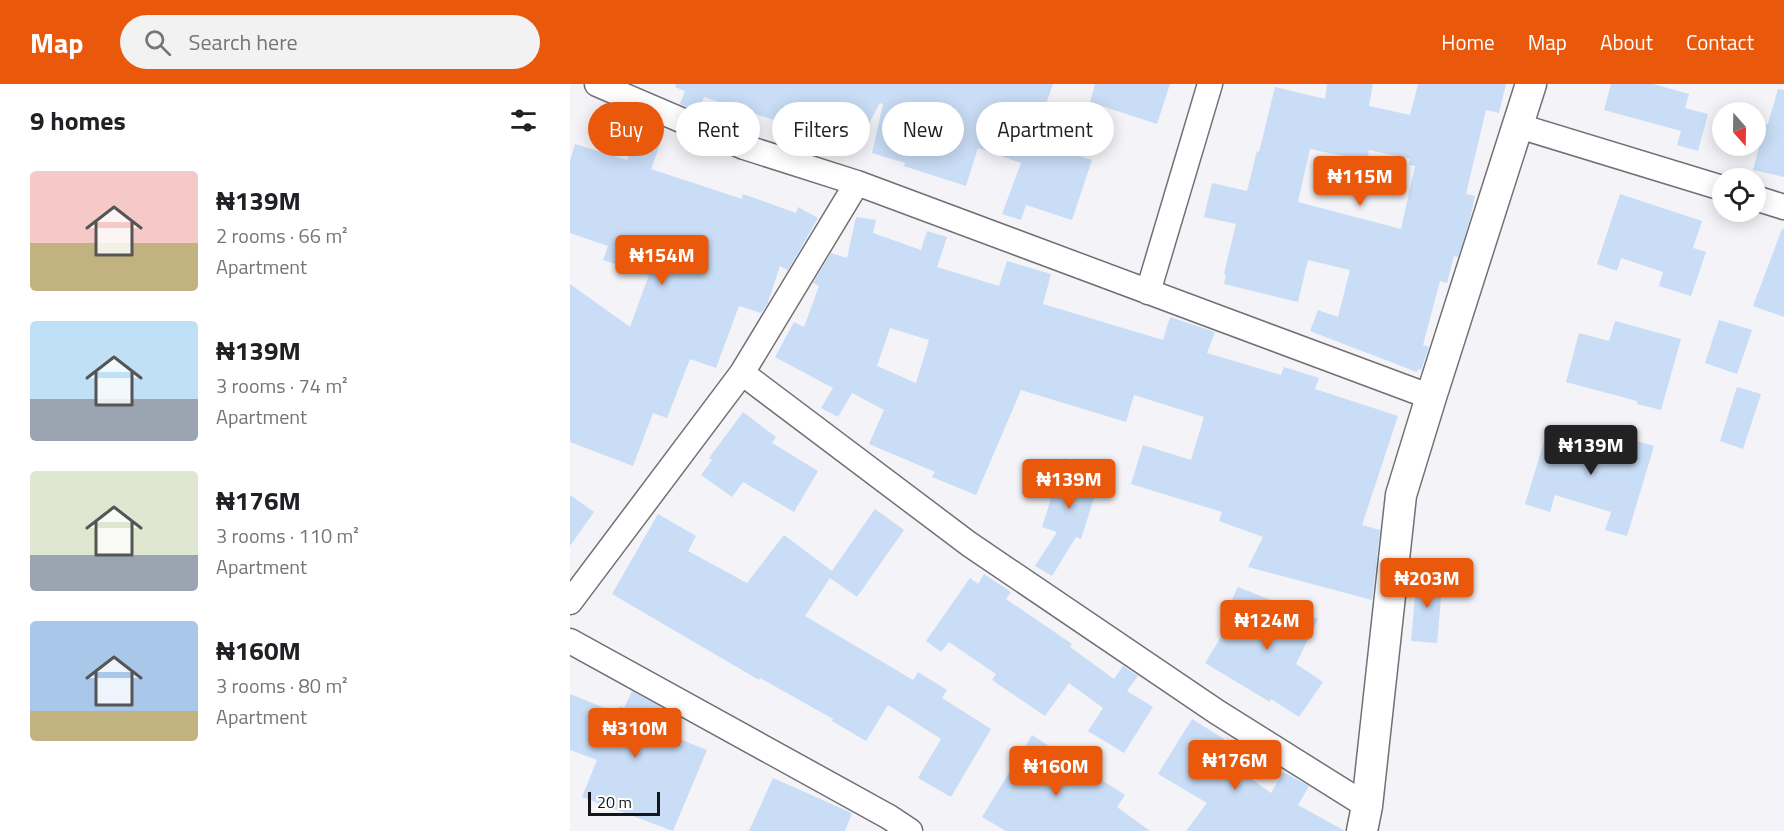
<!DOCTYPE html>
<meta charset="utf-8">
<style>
:root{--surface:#fff;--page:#f2f2f2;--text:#202124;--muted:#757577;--accent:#ea580c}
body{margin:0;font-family:"Titillium Web",sans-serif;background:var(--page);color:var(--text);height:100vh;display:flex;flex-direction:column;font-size:22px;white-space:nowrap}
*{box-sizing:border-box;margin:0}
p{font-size:20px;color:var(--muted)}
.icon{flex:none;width:33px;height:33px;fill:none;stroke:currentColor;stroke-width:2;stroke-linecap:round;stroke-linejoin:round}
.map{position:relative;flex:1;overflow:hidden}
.details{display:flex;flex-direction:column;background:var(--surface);width:570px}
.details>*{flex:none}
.guide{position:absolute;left:18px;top:18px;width:570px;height:54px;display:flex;gap:12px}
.needle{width:39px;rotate:160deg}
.tools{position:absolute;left:1142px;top:18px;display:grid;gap:12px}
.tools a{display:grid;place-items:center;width:54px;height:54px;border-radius:50%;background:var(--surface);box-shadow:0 3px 15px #0003;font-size:30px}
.scale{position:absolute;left:18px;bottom:15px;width:72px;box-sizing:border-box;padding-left:6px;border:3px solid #141516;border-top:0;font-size:16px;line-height:21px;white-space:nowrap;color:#141516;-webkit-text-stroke:4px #fff;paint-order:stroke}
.price{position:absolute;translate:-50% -51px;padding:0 14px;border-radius:6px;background:var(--accent);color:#fff;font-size:20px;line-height:39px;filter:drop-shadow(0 2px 3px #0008)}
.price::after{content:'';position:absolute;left:50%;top:36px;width:18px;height:14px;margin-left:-9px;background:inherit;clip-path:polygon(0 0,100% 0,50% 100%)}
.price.selected{background:#222;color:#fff}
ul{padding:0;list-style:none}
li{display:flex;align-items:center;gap:18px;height:150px;padding:0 30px}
li span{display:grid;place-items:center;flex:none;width:168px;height:120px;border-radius:6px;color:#555}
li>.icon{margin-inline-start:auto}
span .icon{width:72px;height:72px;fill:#fffc;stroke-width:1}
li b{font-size:26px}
h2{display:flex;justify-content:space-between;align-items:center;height:72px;padding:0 30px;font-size:26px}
.pill{padding:0 21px;border-radius:27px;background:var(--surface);box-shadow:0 3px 15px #0003;font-size:21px;line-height:54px}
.pill.selected{background:var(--accent);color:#fff}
header{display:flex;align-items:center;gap:36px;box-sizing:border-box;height:84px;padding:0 30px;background:var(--accent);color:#fff}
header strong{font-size:28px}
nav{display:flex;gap:33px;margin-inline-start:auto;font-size:21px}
.search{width:420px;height:54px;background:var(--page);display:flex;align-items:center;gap:15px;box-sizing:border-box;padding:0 21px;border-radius:33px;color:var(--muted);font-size:22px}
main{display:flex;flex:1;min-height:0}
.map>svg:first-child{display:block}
</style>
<header>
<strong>Map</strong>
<div class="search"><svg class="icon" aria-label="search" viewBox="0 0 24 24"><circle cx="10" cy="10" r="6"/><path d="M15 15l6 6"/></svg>Search here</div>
<nav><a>Home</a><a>Map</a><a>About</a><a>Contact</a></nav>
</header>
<main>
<section class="details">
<h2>9 homes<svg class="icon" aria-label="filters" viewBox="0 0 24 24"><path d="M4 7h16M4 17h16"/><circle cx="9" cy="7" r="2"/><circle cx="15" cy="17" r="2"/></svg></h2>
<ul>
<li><span style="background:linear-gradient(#f6c9c9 60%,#c2b280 0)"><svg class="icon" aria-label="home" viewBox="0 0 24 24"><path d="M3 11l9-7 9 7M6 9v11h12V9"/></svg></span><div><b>₦139M</b><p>2 rooms · 66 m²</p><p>Apartment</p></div></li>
<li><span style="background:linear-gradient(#bfe0f5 65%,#9aa5b1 0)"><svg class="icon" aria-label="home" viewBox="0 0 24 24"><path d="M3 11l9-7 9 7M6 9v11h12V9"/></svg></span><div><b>₦139M</b><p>3 rooms · 74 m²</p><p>Apartment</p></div></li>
<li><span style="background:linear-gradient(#dfe7d0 70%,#9aa5b1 0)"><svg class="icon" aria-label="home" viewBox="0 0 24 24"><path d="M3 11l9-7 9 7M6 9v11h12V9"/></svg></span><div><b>₦176M</b><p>3 rooms · 110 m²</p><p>Apartment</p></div></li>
<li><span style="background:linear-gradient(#a9c7e8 75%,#c2b280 0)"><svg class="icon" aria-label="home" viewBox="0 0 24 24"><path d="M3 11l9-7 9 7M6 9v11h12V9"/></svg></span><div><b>₦160M</b><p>3 rooms · 80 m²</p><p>Apartment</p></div></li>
</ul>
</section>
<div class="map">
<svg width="1214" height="747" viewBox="0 0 1214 747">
<rect width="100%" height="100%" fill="#f3f3f8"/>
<path fill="#c9ddf6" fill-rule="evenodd" d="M106,0H483L463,57L522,76L502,136L456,121L451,136L432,130L451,79L408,64L396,102L334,82L335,79L302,69L313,20L310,19L286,63L134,13L129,28L110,20L115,7L105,3Z
M525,0H600L587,40L520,18Z
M757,0H803L799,22L840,31L848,0H936L929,29L916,26L896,110L905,112L900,135L888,173L884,172L877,199L870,197L853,261L859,263L851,286L848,285L847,288L740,247L748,226L768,233L780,186L738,176L728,218L654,200L656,190H654L666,140L634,133L642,99L677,107L687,67L689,68L705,3L755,15ZM740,65L797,77L799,66L840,75L839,81L845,82L831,145L728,118Z
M1041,0H1083L1119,10L1115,24L1138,30L1128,67L1107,61L1111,47L1034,26Z
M1208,5L1214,6V93L1183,86L1195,40H1198Z
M71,43L93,52L81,85L172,115L173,110L226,129L228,123L248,134L218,186L210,182L197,221L191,229L169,222L146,284L120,275L97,334L83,329L63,382L0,358V200L60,243L79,191L33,176L38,162L0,149V77L5,60L57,76Z
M1050,110L1132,137L1123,164L1136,168L1121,212L1089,202L1093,188L1051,174L1047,187L1027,180Z
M286,133L306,136L303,149L351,166L357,147L377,153L367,183L429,202L437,177L481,190L473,220L593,256L600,233L645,248L637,269L711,291L714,283L749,294L745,305L828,332L792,441L810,446L802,516L678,483L693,453L649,437L652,428L561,400L573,361L621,376L634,333L564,311L556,338L451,306L406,411L362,393L365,388L299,360L314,326L282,309L268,333L251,324L263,304L205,273L224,238L234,243L249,202L243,199L261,169L277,174ZM320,244L359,256L346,299L307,282Z
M1212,145H1214V233L1183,222Z
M1149,236L1182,246L1167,290L1135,279Z
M1045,237L1111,255L1091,326L1067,320V317L996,298L1009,249L1039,257Z
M1167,303L1191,310L1173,365L1150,357Z
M173,328L206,353L202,359L248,387L224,428L173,398L162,413L131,391L142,376L139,374Z
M978,345L1040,363L1042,355L1062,361L1063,356L1084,362L1057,452L1035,446L1041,428L985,411L980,428L955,420Z
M494,374L533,386L511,455L506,453L482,492L465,482L487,448L472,443Z
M0,411L24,428L0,462Z
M305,425L334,446L287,513L260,494L235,532L343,596L348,588L377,606L372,614L421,645L381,713L348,694L371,655L318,621L296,657L262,637L263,635L190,594L189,596L42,510L88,430L126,452L118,467L177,499L214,451L262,487Z
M414,490L441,508L436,515L502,560L500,563L544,595L553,582L568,592L557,607L583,623L554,669L518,647L533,624L499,599L475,632L422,596L426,590L379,558L371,568L356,557L400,494L408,500Z
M847,490L873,493L867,559L841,557Z
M668,503L748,535L726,580L753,598L729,633L701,615L700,618L635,579L664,532L656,528Z
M62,607L98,627L89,647L137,666L103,747L12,713L27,676L0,666V610L47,629L50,622L54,624Z
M622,635L654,655L645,669L701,709L713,688L739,702L728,721L775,747H616L637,719L588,690Z
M462,651L555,711L547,723L580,747H436L412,733Z
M203,694L282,729L275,747H179Z"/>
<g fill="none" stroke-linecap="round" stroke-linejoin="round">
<g stroke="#707075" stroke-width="27">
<path id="minor" d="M27,0L174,63L287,99L861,313
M949,42L1152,104
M1185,114L1214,123
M578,208L640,0
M172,289L399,460L647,628L797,722
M0,518L172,289L287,99
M0,557L319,733L340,747"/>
</g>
<g stroke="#707075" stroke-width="33">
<path id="tertiary" d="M792,747L797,722L831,411L861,313L961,0"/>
</g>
<use href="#minor" stroke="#fff" stroke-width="24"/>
<use href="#tertiary" stroke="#fff" stroke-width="30"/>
</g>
</svg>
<div class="tools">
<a><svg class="needle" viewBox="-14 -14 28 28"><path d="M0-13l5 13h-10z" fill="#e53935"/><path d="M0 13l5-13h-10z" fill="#757577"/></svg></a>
<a><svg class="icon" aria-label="locate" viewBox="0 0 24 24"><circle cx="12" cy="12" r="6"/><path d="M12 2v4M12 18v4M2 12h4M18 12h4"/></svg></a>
</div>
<div class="scale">20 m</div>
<b class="price" style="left:790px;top:123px">₦115M</b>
<b class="price" style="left:92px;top:202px">₦154M</b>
<b class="price selected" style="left:1021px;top:392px">₦139M</b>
<b class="price" style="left:499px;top:426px">₦139M</b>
<b class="price" style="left:857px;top:525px">₦203M</b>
<b class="price" style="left:697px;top:567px">₦124M</b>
<b class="price" style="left:65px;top:675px">₦310M</b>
<b class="price" style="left:665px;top:707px">₦176M</b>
<b class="price" style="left:486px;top:713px">₦160M</b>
<div class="guide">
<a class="pill selected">Buy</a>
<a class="pill">Rent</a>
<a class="pill">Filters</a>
<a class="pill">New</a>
<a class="pill">Apartment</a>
</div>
</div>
</main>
